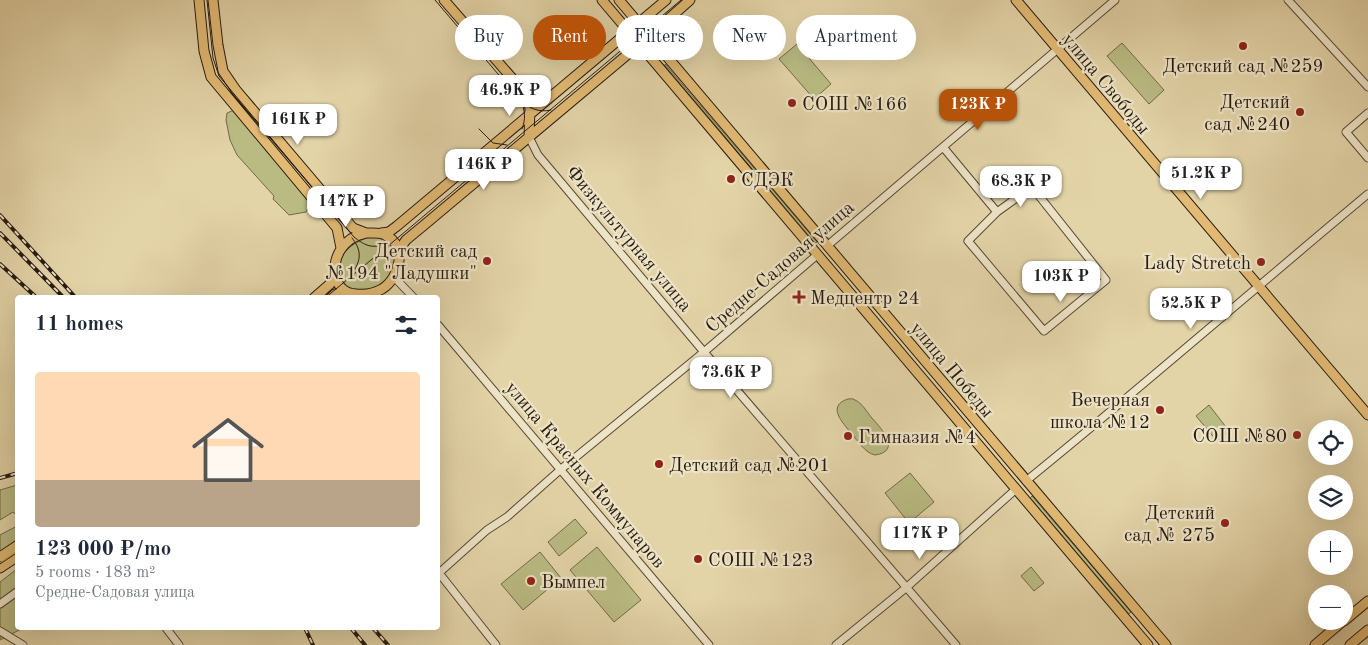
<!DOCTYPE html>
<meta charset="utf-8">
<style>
:root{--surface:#fff;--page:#f2f2f3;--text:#1f2937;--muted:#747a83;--line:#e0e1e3;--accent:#b45309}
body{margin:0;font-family:"Old Standard TT",serif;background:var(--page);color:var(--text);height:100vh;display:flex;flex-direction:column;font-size:19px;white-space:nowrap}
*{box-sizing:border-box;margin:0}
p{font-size:16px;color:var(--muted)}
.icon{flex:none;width:28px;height:28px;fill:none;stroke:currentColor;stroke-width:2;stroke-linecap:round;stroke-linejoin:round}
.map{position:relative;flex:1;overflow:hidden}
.sheet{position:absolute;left:15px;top:295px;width:425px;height:335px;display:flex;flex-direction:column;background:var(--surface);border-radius:5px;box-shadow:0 5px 20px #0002}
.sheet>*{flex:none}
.top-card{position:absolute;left:455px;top:15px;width:475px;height:45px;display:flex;gap:10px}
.buttons{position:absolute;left:1308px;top:420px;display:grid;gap:10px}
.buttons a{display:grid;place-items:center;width:45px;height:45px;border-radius:50%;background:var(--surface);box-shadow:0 5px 20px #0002;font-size:25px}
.price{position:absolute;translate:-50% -42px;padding:0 11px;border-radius:10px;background:#fff;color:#222;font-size:16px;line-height:32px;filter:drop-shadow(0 1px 2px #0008)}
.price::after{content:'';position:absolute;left:50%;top:30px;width:15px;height:11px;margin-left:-8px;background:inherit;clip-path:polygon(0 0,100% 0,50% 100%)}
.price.active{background:var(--accent);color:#fff}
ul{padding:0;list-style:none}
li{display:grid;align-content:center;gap:10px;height:265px;padding:0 20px}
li+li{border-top:1px solid var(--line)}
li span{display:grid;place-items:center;height:155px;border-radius:5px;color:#555}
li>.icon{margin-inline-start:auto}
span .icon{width:90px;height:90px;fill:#fffc;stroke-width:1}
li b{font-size:21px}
h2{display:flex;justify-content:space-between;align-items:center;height:60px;padding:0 20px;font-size:21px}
.pill{padding:0 18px;border-radius:22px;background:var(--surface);box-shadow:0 5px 20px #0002;font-size:18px;line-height:45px}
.pill.active{background:var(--accent);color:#fff}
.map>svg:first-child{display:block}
</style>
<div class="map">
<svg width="1368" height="645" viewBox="0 0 1368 645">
<rect width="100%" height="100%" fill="#e3d4a8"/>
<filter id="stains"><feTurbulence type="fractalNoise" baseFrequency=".004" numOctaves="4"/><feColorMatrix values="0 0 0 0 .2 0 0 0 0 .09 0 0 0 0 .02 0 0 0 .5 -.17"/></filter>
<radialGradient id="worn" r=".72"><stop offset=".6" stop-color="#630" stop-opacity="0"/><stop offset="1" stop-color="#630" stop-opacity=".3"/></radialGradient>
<path fill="#babb83" stroke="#706a49" d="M1122,43L1164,90L1149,104L1107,56Z
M797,44L831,84L814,99L779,59Z
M665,64L817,242L815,243L665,66Z
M234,110L269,154L293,178L311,203L306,212L289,215L273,199L274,196L237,155L230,140L226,120L227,113Z
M374,236C411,238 397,296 354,290C345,288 341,284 339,275C335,253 356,240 374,236Z
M848,399C851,399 852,398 855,400C862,403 867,412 871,417C880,427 903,451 875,455C865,453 858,441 851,433C843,423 826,406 848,399Z
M1209,405L1229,431L1217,441L1196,416Z
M910,473L934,502L909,523L885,493Z
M17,485V516L13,512L0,520V490Z
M1032,496L1131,612L1129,614L1030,498Z
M575,519L587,533L559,556L548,542Z
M17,526V542L0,554V535Z
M597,547L641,600L614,622L570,570Z
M540,552L561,578L523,610L501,584Z
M1031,567L1044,583L1034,591L1021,576Z
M17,569L18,628H23L0,640V582Z"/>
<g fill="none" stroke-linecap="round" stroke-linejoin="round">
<g stroke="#554835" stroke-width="9">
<path id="minor" d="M1288,0L1368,87
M1368,113L1346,132L1368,158
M529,137L538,155L704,352L956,645
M943,147L997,212
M1032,187L1106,280L1044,331L968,241L997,212Z
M827,246L1115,0
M394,277L414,298
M438,325L709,645
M1026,481C1142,387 1254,289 1368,194
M0,604L18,591
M166,628L179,645
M0,631L23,645
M496,645L439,573L487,530L507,517L560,470L704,352L817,255
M836,645L907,587L1016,489"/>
</g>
<g stroke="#261a0f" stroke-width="11">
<path id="major" d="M199,0L204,51L211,77L337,228L341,248
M213,0L218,45L223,71L236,90L353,228L366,233
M444,0L525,93L530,108L529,137
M602,0L1148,645
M619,0L1166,645
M1016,0L1368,415
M366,233C372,233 380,232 385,235C408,245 400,278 382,289C375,293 365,295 356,294C333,293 330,265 341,249C347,240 356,235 366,233Z
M381,233L389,232L397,226L666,0
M399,250L406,240L423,226L640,44L690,0
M314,298L330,284L334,273
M331,298L335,294L348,293
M0,557L18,545
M0,568L18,556
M1344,621L1368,601
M1315,645L1343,621
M1350,645L1368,630"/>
</g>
<use href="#minor" stroke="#ede3c6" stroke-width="7"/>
<use href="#major" stroke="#e2ba74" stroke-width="9"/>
<path stroke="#261a0f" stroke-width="1" d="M207,0L213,58L219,76L354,237C364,245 373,250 386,243
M435,0L521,101C530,108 538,113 551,110
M521,101C525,110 526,119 522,129
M479,129L493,143L507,145
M352,238C360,248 362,257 355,269
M325,298L394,241L681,0
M0,564L18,552"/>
<g stroke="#261a0f" stroke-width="4">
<path id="rail" d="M0,215L76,298
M0,233L64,298
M0,264L37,298
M0,478L18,473
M305,628L313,645
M351,628L365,645
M373,628L388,645"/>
</g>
<use href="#rail" stroke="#ede3c6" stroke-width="2" stroke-dasharray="5.5" stroke-linecap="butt"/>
</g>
<g fill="#8f2418" stroke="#ede3c6" stroke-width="2">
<circle cx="1243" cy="46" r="5"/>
<circle cx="792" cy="103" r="5"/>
<circle cx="1300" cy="112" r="5"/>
<circle cx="731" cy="179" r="5"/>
<circle cx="487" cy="261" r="5"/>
<circle cx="1261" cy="262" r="5"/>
<path d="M796.5 289.5h5v5h5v5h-5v5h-5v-5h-5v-5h5z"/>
<circle cx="1160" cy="410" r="5"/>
<circle cx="1297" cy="435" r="5"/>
<circle cx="848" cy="436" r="5"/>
<circle cx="659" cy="464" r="5"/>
<circle cx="1225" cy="523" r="5"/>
<circle cx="698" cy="559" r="5"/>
<circle cx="531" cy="581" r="5"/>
</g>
<g text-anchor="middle" stroke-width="4.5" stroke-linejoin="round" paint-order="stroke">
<g font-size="19" fill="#261a0f" stroke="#ede3c6" text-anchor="start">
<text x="1243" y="72" text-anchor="middle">Детский сад №259</text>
<text x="1290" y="108" text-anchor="end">Детский<tspan x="1290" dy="22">сад №240</tspan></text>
<text x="802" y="110">СОШ №166</text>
<text x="741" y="186">СДЭК</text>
<text x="477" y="257" text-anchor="end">Детский сад<tspan x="477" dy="22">№194 "Ладушки"</tspan></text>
<text x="1251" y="269" text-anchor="end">Lady Stretch</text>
<text x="810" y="304">Медцентр 24</text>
<text x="1150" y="406" text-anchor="end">Вечерная<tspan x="1150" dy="22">школа №12</tspan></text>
<text x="1287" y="442" text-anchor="end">СОШ №80</text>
<text x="858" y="443">Гимназия №4</text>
<text x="669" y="471">Детский сад №201</text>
<text x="1215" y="519" text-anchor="end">Детский<tspan x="1215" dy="22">сад № 275</tspan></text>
<text x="708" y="566">СОШ №123</text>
<text x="541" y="588">Вымпел</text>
</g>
<g font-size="19" fill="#261a0f" stroke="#ede3c6">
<text transform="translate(1107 83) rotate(50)" y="7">улица Свободы</text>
<text transform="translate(630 238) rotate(50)" y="7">Физкультурная улица</text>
<text transform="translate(779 266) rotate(-41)" y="7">Средне-Садовая улица</text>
<text transform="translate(953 369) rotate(50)" y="7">улица Победы</text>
<text transform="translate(586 474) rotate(50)" y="7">улица Красных Коммунаров</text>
</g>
</g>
<rect width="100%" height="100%" filter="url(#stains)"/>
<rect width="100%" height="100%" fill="url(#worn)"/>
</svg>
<div class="buttons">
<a><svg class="icon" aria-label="locate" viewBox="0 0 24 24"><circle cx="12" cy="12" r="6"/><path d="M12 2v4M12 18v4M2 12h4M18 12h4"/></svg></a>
<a><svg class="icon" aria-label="layers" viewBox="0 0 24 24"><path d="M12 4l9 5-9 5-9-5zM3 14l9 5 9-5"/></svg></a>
<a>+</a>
<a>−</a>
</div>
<b class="price" style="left:510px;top:117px">46.9K ₽</b>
<b class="price active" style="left:978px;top:131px">123K ₽</b>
<b class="price" style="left:298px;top:146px">161K ₽</b>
<b class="price" style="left:484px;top:191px">146K ₽</b>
<b class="price" style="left:1201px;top:200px">51.2K ₽</b>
<b class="price" style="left:1021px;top:208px">68.3K ₽</b>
<b class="price" style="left:346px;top:228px">147K ₽</b>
<b class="price" style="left:1061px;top:303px">103K ₽</b>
<b class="price" style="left:1191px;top:330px">52.5K ₽</b>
<b class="price" style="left:731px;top:399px">73.6K ₽</b>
<b class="price" style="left:920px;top:560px">117K ₽</b>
<div class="top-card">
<a class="pill">Buy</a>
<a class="pill active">Rent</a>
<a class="pill">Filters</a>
<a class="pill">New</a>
<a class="pill">Apartment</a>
</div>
<section class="sheet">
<h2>11 homes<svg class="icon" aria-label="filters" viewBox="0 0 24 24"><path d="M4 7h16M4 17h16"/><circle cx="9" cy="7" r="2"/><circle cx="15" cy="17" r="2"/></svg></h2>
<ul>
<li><span style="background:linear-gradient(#ffd9b3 70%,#b9a48a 0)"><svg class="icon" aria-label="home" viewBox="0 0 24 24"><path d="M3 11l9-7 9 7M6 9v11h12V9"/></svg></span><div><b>123 000 ₽/mo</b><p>5 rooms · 183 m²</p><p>Средне-Садовая улица</p></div></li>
</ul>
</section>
</div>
